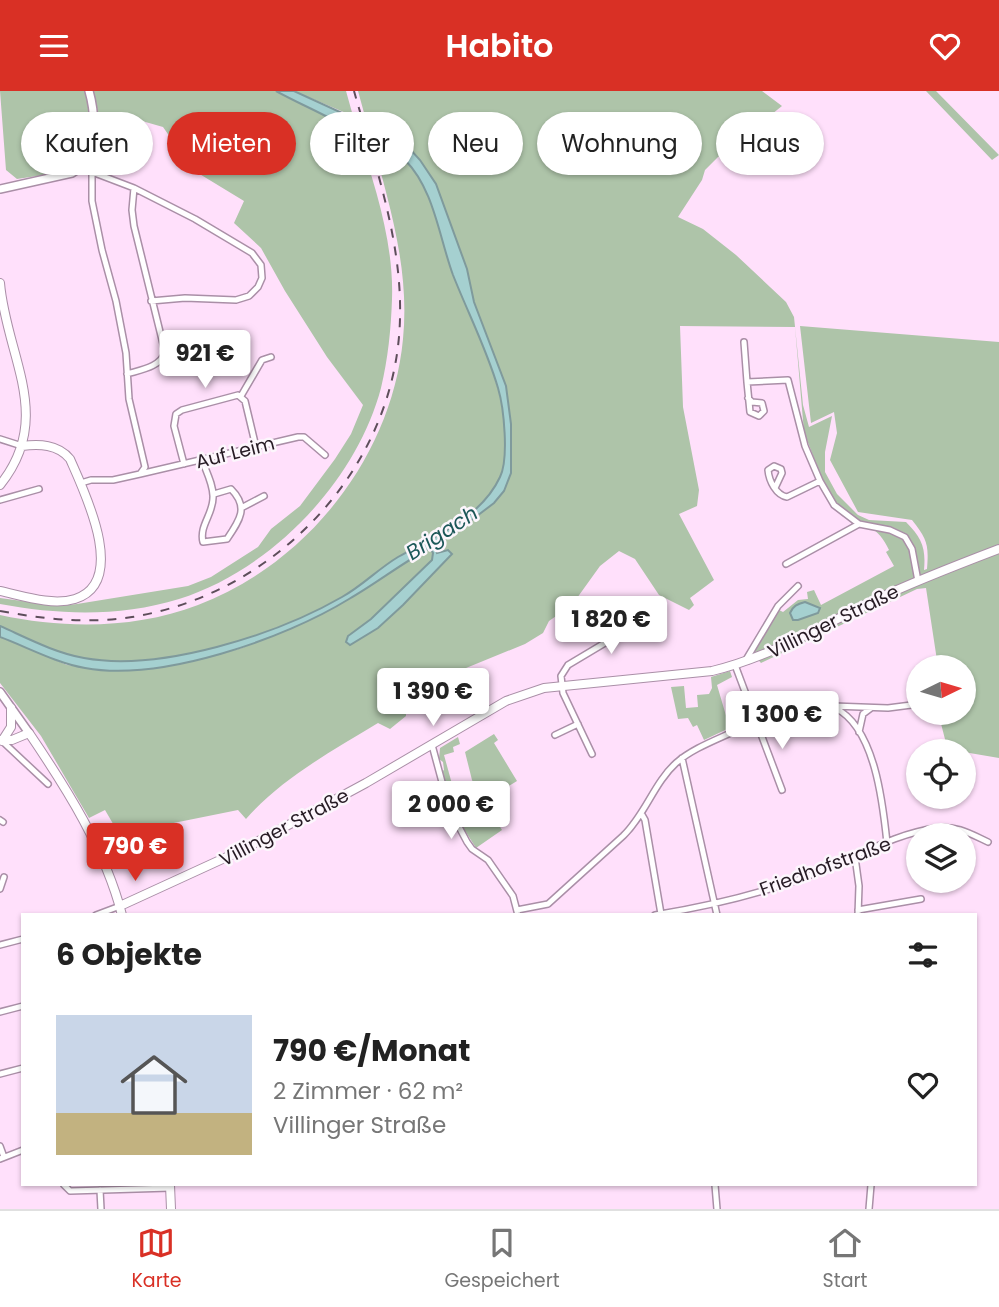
<!DOCTYPE html>
<html lang="de">
<meta charset="utf-8">
<style>
:root{--surface:#fff;--page:#f2f2f2;--text:#222;--muted:#767676;--line:#e0e0e0;--accent:#d93025}
body{margin:0;font-family:Poppins,sans-serif;background:var(--page);color:var(--text);height:100vh;display:flex;flex-direction:column;font-size:26px;white-space:nowrap}
*{box-sizing:border-box;margin:0}
p{font-size:23px;color:var(--muted)}
.icon{flex:none;width:38px;height:38px;fill:none;stroke:currentColor;stroke-width:2;stroke-linecap:round;stroke-linejoin:round}
.map{position:relative;flex:1;overflow:hidden}
.sheet{position:absolute;left:21px;top:822px;width:956px;height:273px;display:flex;flex-direction:column;background:var(--surface);border-radius:0px;box-shadow:0 2px 5px #0004}
.sheet>*{flex:none}
.guide{position:absolute;left:21px;top:21px;width:957px;height:63px;display:flex;gap:14px}
.needle{width:46px;rotate:85deg}
.buttons{position:absolute;left:906px;top:564px;display:grid;gap:14px}
.buttons a{display:grid;place-items:center;width:70px;height:70px;border-radius:50%;background:var(--surface);box-shadow:0 2px 5px #0004;font-size:35px}
.price{position:absolute;translate:-50% -60px;padding:0 16px;border-radius:7px;background:#fff;color:#222;font-size:23px;line-height:46px;filter:drop-shadow(0 2px 4px #0008)}
.price::after{content:'';position:absolute;left:50%;top:42px;width:21px;height:16px;margin-left:-10px;background:inherit;clip-path:polygon(0 0,100% 0,50% 100%)}
.price.active{background:var(--accent);color:#fff}
ul{padding:0;list-style:none}
li{display:flex;align-items:center;gap:21px;height:175px;padding:0 35px}
li+li{border-top:2px solid var(--line)}
li span{display:grid;place-items:center;flex:none;width:196px;height:140px;border-radius:0px;color:#555}
li>.icon{margin-inline-start:auto}
span .icon{width:84px;height:84px;fill:#fffc;stroke-width:1}
li b{font-size:30px}
h2{display:flex;justify-content:space-between;align-items:center;height:84px;padding:0 35px;font-size:30px}
.tag{padding:0 24px;border-radius:32px;background:var(--surface);box-shadow:0 2px 5px #0004;font-size:24px;line-height:63px}
.tag.active{background:var(--accent);color:#fff}
header{display:flex;justify-content:space-between;align-items:center;height:91px;padding:0 35px;background:var(--accent);color:#fff;font-size:32px;font-weight:600}
.tabs{display:flex;justify-content:space-around;align-items:center;height:98px;border-top:2px solid var(--line);background:var(--surface);font-size:19px;color:var(--muted)}
.tabs a{display:grid;justify-items:center;gap:4px}
.tabs .active{color:var(--accent)}
.map>svg:first-child{display:block}
</style>
<header><svg class="icon" aria-label="menu" viewBox="0 0 24 24"><path d="M4 6h16M4 12h16M4 18h16"/></svg>Habito<svg class="icon" aria-label="heart" viewBox="0 0 24 24"><path d="M12 20l-8-8c-3-5 5-10 8-4 3-6 11-1 8 4z"/></svg></header>
<div class="map">
<svg width="999" height="1118" viewBox="0 0 999 1118">
<rect width="100%" height="100%" fill="#ffe0fb"/>
<path fill="#aec4a9" d="M0,0H276L358,42C375,95 394,152 392,208C391,238 388,268 381,297C356,391 271,479 179,508C121,526 59,524 0,513V507L59,515L77,513L188,495L211,486L258,456L271,438L300,415L335,368L351,343L363,314L327,266L285,200L261,157L234,132L244,110L193,79L163,36L114,22L101,66L85,70L77,68L70,78L57,82L17,88L6,79Z
M294,0H346L353,25Z
M358,0H762L782,15L718,66L705,79L702,89L678,126L703,138L736,164L786,211L794,226L803,314L809,336L832,325L825,361V381L837,403L858,424L869,429L906,431C922,447 926,457 924,479L927,478C929,453 927,448 912,429L858,421L830,369L837,342L834,321L811,332L800,235L999,251V667L952,659L951,656H947L938,621H964V576H938L926,497L917,498L761,572L752,562L779,519L783,521L798,509L808,508L807,501L814,499L821,514L894,475L886,461L889,459C878,435 865,434 842,425L820,383L804,341L795,236L680,235L683,316L699,399L697,415L679,423L714,489L690,507L694,514L689,519L659,504L635,468L619,460L600,475L572,514L549,530L543,542L525,553L449,584L406,618V625L390,638L378,632C332,660 282,687 246,728L238,719L119,743L105,719L89,727L41,645L0,592V546L67,574L121,579L199,569L242,557L329,519L430,457L433,462L432,469L371,528L348,545L378,537L403,514L451,463L437,462L435,453L452,444L494,412L511,382V333L506,295L474,211L467,178L436,93L379,34L366,29Z
M926,0H936L999,64L992,69Z
M371,46C389,49 405,66 416,80C431,101 442,153 452,179C466,219 486,257 498,298C504,317 509,368 500,386C481,427 435,445 398,466C378,478 362,495 342,506C276,544 160,581 84,567C55,562 27,547 0,536V524C65,538 135,538 198,514C308,472 392,365 403,248C410,178 389,112 371,46Z
M730,580L732,586L717,594L727,628L734,626L738,633L704,649L697,634L693,636L688,627L678,628L671,596L684,595L686,617L698,616L697,604L709,603L712,597L711,586Z
M494,643L498,649L494,652L517,690L488,708L496,723L493,725L502,739L476,757L455,724L462,721L455,707L449,710L441,681L444,679L443,671L439,668L440,657L458,646L460,653L453,656L454,661L444,664L452,693L461,691L466,704L459,708L472,735L479,732L480,734L490,728L472,689L465,661Z"/>
<path fill="#a5d0d0" stroke="#7f9a9c" stroke-width="2" d="M276,0H294L342,22L379,34L400,47L420,69L436,93L467,178L474,211L506,295L511,333V382L504,400L494,412L452,444L435,453L437,462L448,459L452,463L403,514L378,537L350,554L346,551L348,545L371,528L432,469L433,462L430,457C402,472 377,492 349,508C284,548 161,591 85,577C56,572 27,556 0,546V535C27,547 55,562 84,567C160,581 276,544 342,506C362,495 378,478 398,466C435,445 481,427 500,386C509,368 504,317 498,297C487,259 468,222 453,184C439,146 434,98 405,69C398,61 390,52 381,48C373,45 363,44 355,41C349,39 343,34 337,31C317,20 296,11 276,0Z
M805,511L820,517L818,522L798,529H793L790,522C793,515 797,513 805,511Z"/>
<g fill="none" stroke-linecap="round" stroke-linejoin="round">
<g stroke="#aa8fa7" stroke-width="8">
<path id="minor" d="M92,81L134,97L132,119L134,135L165,261C161,276 140,279 127,283
M134,97L195,128L252,162L261,174L262,187L258,196L249,205L236,209L185,207L151,210
M744,251L747,291
M241,305L262,269L271,266
M748,307L752,311L762,312L764,320L759,325L750,321L747,291L788,289L805,355L820,390L834,414L859,433L890,439L905,446L912,458L918,490
M0,348L22,355
M202,369C206,380 214,395 213,407C213,423 199,435 203,451L227,448C240,429 249,416 231,398L214,403
M184,373L174,335L176,323L182,319L238,304L245,310L256,356
M140,383L298,346H304L325,364
M81,392L91,389H113L140,383L145,376L129,308L126,262L116,210L102,159L92,110V81L89,71
M775,397L782,382L781,378L774,375L768,379C769,390 776,404 787,406L820,390
M0,409L39,398
M243,416L264,405
M786,473L859,433
M747,570V567L778,515L798,495
M735,574L782,699
M833,615L888,617L919,613
M859,641L863,623L871,617
M555,644L578,633
M2,650L48,693
M432,654L449,717L467,751L472,758L488,769L513,805L518,824
M592,663L563,602L561,585L568,574L645,528
M682,667L717,824
M641,722L645,729L661,823
M0,729L3,731
M855,766L859,795L858,824
M0,798L4,786
M517,819L548,813L623,745C645,724 654,692 676,672C695,655 725,646 747,634C766,625 816,607 835,617C875,636 883,713 887,752
M858,819L921,808
M96,824L120,815
M655,824C710,815 765,802 816,782C855,767 895,742 937,737C956,734 971,743 988,751
M0,854L23,848
M0,921L23,915
M0,983L23,977
M0,1055L4,1066
M0,1068L23,1059
M64,1094L70,1100L170,1097
M715,1094L717,1118
M100,1099L101,1118
M869,1118L871,1094"/>
</g>
<g stroke="#aa8fa7" stroke-width="10">
<path id="tertiary" d="M0,98L72,82L89,71C95,47 96,24 89,0
M0,601L29,642"/>
</g>
<g stroke="#aa8fa7" stroke-width="10">
<path id="secondary" d="M0,192C6,265 55,326 0,394
M0,500C23,505 52,515 75,508C129,491 84,400 70,368C58,353 39,353 22,355
M0,649H12L29,642C67,698 105,758 122,824
M2,650L11,636V617
M120,815L242,759L366,692L506,610L544,597L712,580C770,566 822,535 875,509C915,490 957,474 999,458
M170,1094L171,1118"/>
</g>
<use href="#minor" stroke="#fff" stroke-width="5"/>
<use href="#tertiary" stroke="#fff" stroke-width="7"/>
<use href="#secondary" stroke="#fff" stroke-width="8"/>
<path stroke="#5e4e5b" stroke-width="2" stroke-dasharray="9 9" stroke-linecap="butt" d="M0,520C44,528 87,533 132,526C276,503 397,376 400,227C402,149 375,74 354,0"/>
</g>
<g text-anchor="middle" stroke-width="5" stroke-linejoin="round" paint-order="stroke">
<g font-size="19" fill="#261b24" stroke="#fcf6fc">
<text transform="translate(235 361) rotate(-14)" y="7">Auf Leim</text>
<text transform="translate(833 530) rotate(-26)" y="7">Villinger Straße</text>
<text transform="translate(284 736) rotate(-28)" y="7">Villinger Straße</text>
<text transform="translate(825 775) rotate(-20)" y="7">Friedhofstraße</text>
</g>
<g font-size="21" font-style="italic" fill="#1b5758" stroke="#fcf6fc">
<text transform="translate(442 442) rotate(-33)" y="7">Brigach</text>
</g>
</g>
</svg>
<div class="buttons">
<a><svg class="needle" viewBox="-14 -14 28 28"><path d="M0-13l5 13h-10z" fill="#e53935"/><path d="M0 13l5-13h-10z" fill="#767676"/></svg></a>
<a><svg class="icon" aria-label="locate" viewBox="0 0 24 24"><circle cx="12" cy="12" r="6"/><path d="M12 2v4M12 18v4M2 12h4M18 12h4"/></svg></a>
<a><svg class="icon" aria-label="layers" viewBox="0 0 24 24"><path d="M12 4l9 5-9 5-9-5zM3 14l9 5 9-5"/></svg></a>
</div>
<b class="price" style="left:205px;top:299px">921 €</b>
<b class="price" style="left:611px;top:565px">1 820 €</b>
<b class="price" style="left:433px;top:637px">1 390 €</b>
<b class="price" style="left:782px;top:660px">1 300 €</b>
<b class="price" style="left:451px;top:750px">2 000 €</b>
<b class="price active" style="left:135px;top:792px">790 €</b>
<div class="guide">
<a class="tag">Kaufen</a>
<a class="tag active">Mieten</a>
<a class="tag">Filter</a>
<a class="tag">Neu</a>
<a class="tag">Wohnung</a>
<a class="tag">Haus</a>
</div>
<section class="sheet">
<h2>6 Objekte<svg class="icon" aria-label="filters" viewBox="0 0 24 24"><path d="M4 7h16M4 17h16"/><circle cx="9" cy="7" r="2"/><circle cx="15" cy="17" r="2"/></svg></h2>
<ul>
<li><span style="background:linear-gradient(#c9d6e8 70%,#c2b280 0)"><svg class="icon" aria-label="home" viewBox="0 0 24 24"><path d="M3 11l9-7 9 7M6 9v11h12V9"/></svg></span><div><b>790 €/Monat</b><p>2 Zimmer · 62 m²</p><p>Villinger Straße</p></div><svg class="icon" aria-label="heart" viewBox="0 0 24 24"><path d="M12 20l-8-8c-3-5 5-10 8-4 3-6 11-1 8 4z"/></svg></li>
</ul>
</section>
</div>
<nav class="tabs">
<a class="active"><svg class="icon" aria-label="map" viewBox="0 0 24 24"><path d="M3 6l6-2 6 2 6-2v14l-6 2-6-2-6 2zM9 4v14M15 6v14"/></svg>Karte</a>
<a><svg class="icon" aria-label="saved" viewBox="0 0 24 24"><path d="M7 4h10v16l-5-4-5 4z"/></svg>Gespeichert</a>
<a><svg class="icon" aria-label="home" viewBox="0 0 24 24"><path d="M3 11l9-7 9 7M6 9v11h12V9"/></svg>Start</a>
</nav>
